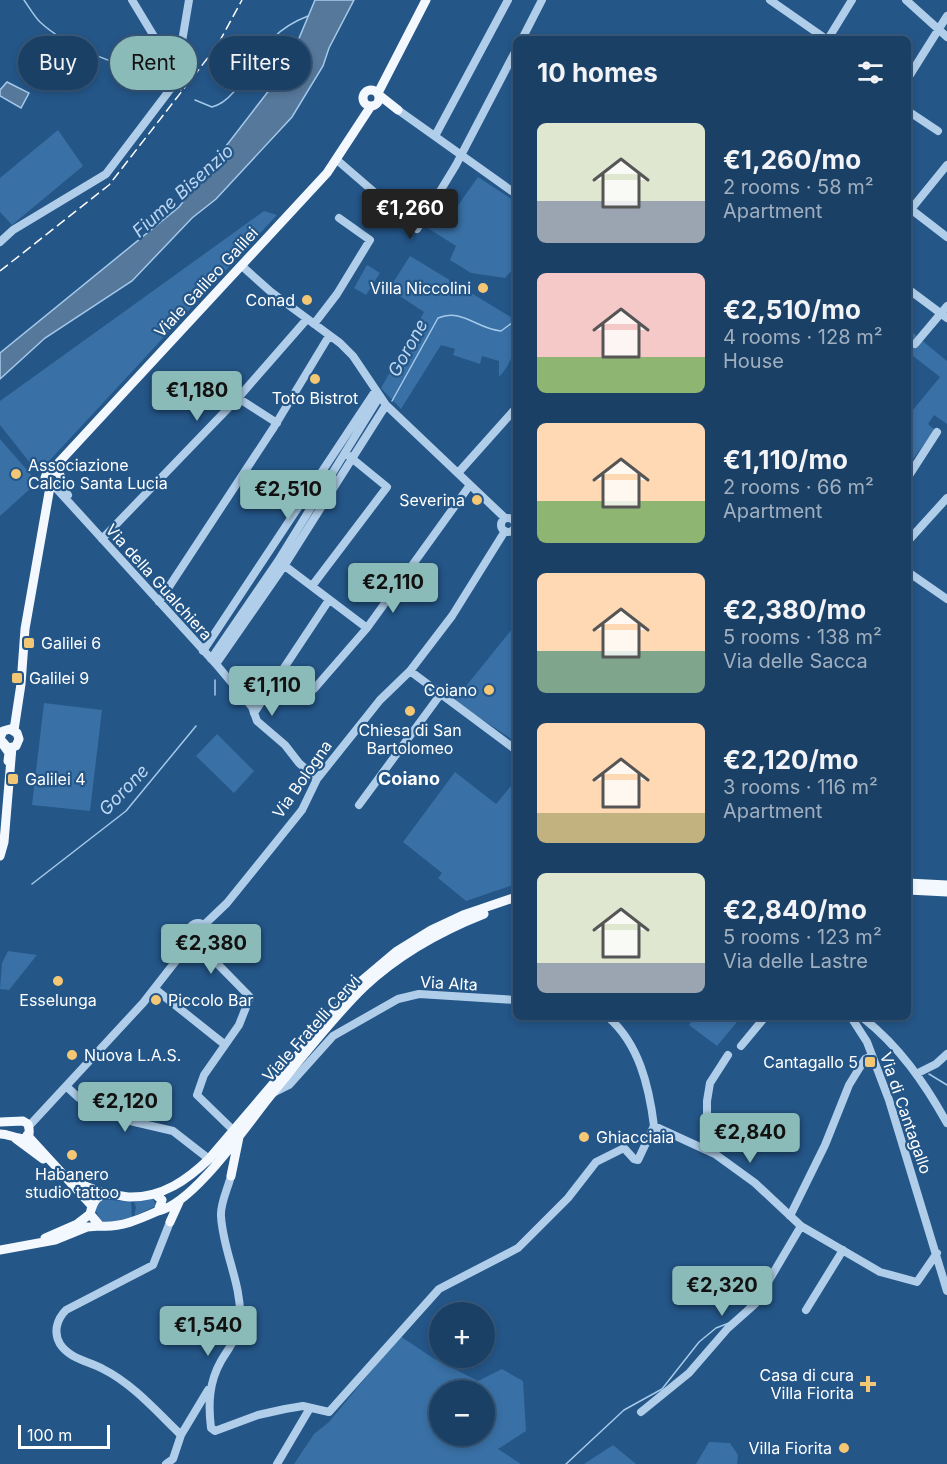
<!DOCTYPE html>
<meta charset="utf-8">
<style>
:root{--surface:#1b4066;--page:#24476c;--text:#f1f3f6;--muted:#a0afbf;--line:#39597a;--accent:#8bbbb9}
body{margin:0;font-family:Inter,sans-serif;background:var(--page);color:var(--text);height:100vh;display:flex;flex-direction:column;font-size:22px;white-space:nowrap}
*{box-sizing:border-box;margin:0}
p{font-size:20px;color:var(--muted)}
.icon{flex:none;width:33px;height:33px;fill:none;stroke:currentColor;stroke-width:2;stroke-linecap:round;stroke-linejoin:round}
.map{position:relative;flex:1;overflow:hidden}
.side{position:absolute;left:513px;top:36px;width:398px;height:984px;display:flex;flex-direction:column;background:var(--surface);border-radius:9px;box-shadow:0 3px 9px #0003,0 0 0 2px var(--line)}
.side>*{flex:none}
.top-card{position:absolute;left:18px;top:36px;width:405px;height:54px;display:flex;gap:12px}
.buttons{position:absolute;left:429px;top:1302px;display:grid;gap:12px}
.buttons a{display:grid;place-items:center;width:66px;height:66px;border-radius:50%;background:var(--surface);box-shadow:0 3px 9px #0003,0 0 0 2px var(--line);font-size:30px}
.scale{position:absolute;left:18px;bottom:15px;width:92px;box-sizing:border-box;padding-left:6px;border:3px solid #fff;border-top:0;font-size:16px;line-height:21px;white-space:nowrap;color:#fff;-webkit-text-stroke:4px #245688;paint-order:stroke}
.price{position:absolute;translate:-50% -51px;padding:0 14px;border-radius:6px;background:var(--accent);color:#111;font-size:20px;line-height:39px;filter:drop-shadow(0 2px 3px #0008)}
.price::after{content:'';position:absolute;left:50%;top:36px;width:18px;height:14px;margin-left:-9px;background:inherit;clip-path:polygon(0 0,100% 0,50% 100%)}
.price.active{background:#222;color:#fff}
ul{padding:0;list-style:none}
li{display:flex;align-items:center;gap:18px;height:150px;padding:0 24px}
li span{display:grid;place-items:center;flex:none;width:168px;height:120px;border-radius:9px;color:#555}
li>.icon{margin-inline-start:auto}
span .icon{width:72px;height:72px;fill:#fffc;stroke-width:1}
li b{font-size:26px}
h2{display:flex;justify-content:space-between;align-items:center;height:72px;padding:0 24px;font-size:26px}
.chip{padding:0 21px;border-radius:27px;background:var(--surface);box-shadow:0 3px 9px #0003,0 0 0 2px var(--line);font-size:21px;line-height:54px}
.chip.active{background:var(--accent);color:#111}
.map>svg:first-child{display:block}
</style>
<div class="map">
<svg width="947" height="1464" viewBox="0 0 947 1464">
<rect width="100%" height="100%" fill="#245688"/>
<path fill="#3970a5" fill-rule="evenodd" d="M58,130L83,166L12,225L0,212V178Z
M478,177L516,202V266L505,278L471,273L450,260L456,246L423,225L429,217L444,225Z
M264,211L277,215L38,473L0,425V401Z
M410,256L516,320C516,342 515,360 499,377V361L482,356L480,364L453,355L455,349L441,345L401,409L381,388L424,312L389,289Z
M367,265L380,273L366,295L354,288Z
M908,329L947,361V424L934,415L928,424L935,430L910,463L908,461V416L940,377L908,352Z
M0,439L34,478L30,489L0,516Z
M516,624V742L454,701Z
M44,703L102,710L90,811L32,805Z
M217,734L254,771L234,793L196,756Z
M455,772L496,804L516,780V884L466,901L438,878L442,873L403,842Z
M8,951L37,955L9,990L0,989L2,963Z
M689,1017H741L717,1046L689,1025L692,1020Z
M153,1198L156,1206L134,1216L136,1207L134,1202Z
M102,1199L131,1202L132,1217L108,1223L101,1222L95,1209Z
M400,1336L433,1358L478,1381L502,1369L523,1381L526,1431L498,1449L521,1464H294L314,1434L329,1422ZM440,1390H484V1436H440Z
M709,1442L730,1443L738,1455L737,1464H696Z
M613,1445L636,1464H584Z"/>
<path fill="#56789b" stroke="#a4c9ea" stroke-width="1.5" d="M315,0H354L329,48L323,66L292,117L216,199L192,218L132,281L45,338L0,379V353L179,207L287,67Z
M7,82L29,93L21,108L0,96V90Z"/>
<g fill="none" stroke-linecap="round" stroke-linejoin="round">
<path stroke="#a4c9ea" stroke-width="1.5" d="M24,0C29,7 34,16 40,22C72,52 130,68 171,81
M179,88L181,90
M195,100L212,107C238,101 253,57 273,38C283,28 295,21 308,16
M392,401L438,318C462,308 477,329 501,331L516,320
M215,680V695
M32,884L126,811L196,726
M929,1074L947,1085
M746,1308L759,1290
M566,1464L624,1410L662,1389L699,1342L716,1328L729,1323"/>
<path stroke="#b0cee9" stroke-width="8" d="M132,0L155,38L170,50L179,64
M770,0L826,39
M906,0L947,37
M522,39L542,0
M828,39L852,0
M908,78L947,16
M398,110L516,194
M908,111L938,131
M435,136L508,0
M337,160L417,229L456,165L516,50
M908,207L947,237
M908,213L947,165
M0,242L13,230L106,174L175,83L189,0
M242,266L271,292L340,343L353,356L386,405L505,518
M908,289L947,318
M314,324L337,294L370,240L339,218
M915,344L947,306
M238,398L277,423
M458,473L516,408
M908,477L937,432
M60,483L68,495
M55,487L216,664L252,707L257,721L285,745L299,763L317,779
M501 525a7 7 0 1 1 14 0a7 7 0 1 1-14 0Z
M102,539L238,398L307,319
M908,541L947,498
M281,563L367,628L470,485
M908,572L947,599
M312,586L387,487L349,456
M159,602L274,427L329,336
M203,651L376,390
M211,659L278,561L380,396
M216,664L284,566L386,405
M410,671L516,750
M314,689L367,628
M254,713L329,600
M359,805L440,695
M189 932a9 9 0 1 1 18 0a9 9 0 1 1-18 0Z
M204,925L227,903L302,810L317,779L380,700L410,671L452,616L505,531
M200,941L201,947L250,997L239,1025L204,1075L197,1095L233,1130
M155,989L224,1044
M608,1017C639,1044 649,1086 654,1126L715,1154L755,1183L801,1226L880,1272L917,1282L937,1253
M851,1017L867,1042L889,1100L947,1291
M862,1017C899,1046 924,1082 947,1123
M741,1046L765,1017
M918,1073L936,1064L947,1054
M67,1087L79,1098L104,1095L126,1120L173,1131L209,1159
M273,1093L289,1085L333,1036L398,999L419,994L516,1000
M29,1126L143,1003L193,939
M707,1150V1101L710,1083L728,1055
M231,1176C228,1188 220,1204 221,1216C223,1252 242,1284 240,1320C239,1337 229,1347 221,1361C209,1382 208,1404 211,1428L215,1431L258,1415L285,1409L303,1406L329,1412L439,1289L518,1248L568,1198L596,1162L624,1148L634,1159L638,1160L654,1126
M790,1216L825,1145L849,1085L865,1059L872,1056
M806,1310L843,1250
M641,1412L689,1373L728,1328L755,1304L801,1226
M181,1435L208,1390
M166,1464L173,1459L181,1435C157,1412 133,1384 103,1369C88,1361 70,1359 60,1344C53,1332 57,1319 66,1310L153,1265L170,1222
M277,1464L310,1408"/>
<path stroke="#f3f8fe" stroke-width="9" d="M363 98a8 8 0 1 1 16 0a8 8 0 1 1-16 0Z
M378,93L426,0
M379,95L398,110
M45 479a8 8 0 1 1 16 0a8 8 0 1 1-16 0Z
M50,472L327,173L371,106
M14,730L21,684L25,629L50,487
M0,738L3,731L10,729L17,733L19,739L16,746L8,748L0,739
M4,746L9,753L8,761
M0,856L4,842L12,747
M908,883L947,885
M908,890L947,892
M0,1122L23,1121L28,1124C35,1150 11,1133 0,1134
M27,1135L92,1206
M16,1139L43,1159
M231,1176L239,1137
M72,1181L106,1194
M155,1194L162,1200L158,1211C140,1219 120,1228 100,1226L90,1214C92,1206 94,1199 102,1195C110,1192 122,1197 131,1197C163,1197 187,1180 209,1159L359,983L397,951L431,930L463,915L516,897
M158,1211C194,1204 248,1123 271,1095C299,1061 333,1017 364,987C398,955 441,931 484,914
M170,1222L180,1200
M45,1238L77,1224L90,1214
M0,1250L55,1240L87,1227L100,1226"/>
<path stroke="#fff" stroke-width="1.5" stroke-dasharray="10 4.5" stroke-linecap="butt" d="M0,271L109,185L217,46L242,0"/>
</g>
<g fill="#f4c774" stroke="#245688" stroke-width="2">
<circle cx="483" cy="288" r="6"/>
<circle cx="307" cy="300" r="6"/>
<circle cx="315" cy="379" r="6"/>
<circle cx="16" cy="474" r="6"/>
<circle cx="477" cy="500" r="6"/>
<rect x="23" y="637" width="12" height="12" rx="3"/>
<rect x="11" y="672" width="12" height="12" rx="3"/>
<circle cx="489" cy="690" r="6"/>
<circle cx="410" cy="711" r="6"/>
<rect x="7" y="773" width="12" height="12" rx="3"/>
<circle cx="58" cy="981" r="6"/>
<circle cx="156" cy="1000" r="6"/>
<circle cx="72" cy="1055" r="6"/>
<rect x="864" y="1056" width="12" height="12" rx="3"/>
<circle cx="584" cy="1137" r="6"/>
<circle cx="72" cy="1155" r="6"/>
<path d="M865 1375h6v6h6v6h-6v6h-6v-6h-6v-6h6z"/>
<circle cx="844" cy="1448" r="6"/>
</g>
<g text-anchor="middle" stroke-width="4.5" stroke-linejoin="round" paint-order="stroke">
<g font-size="16" fill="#fff" stroke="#245688">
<text transform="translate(206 282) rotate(-47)" y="6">Viale Galileo Galilei</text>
<text transform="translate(159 582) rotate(48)" y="6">Via della Gualchiera</text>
<text transform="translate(302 779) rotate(-55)" y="6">Via Bologna</text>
<text transform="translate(449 983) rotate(3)" y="6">Via Alta</text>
<text transform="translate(311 1028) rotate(-48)" y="6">Viale Fratelli Cervi</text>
<text transform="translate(906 1113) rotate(71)" y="6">Via di Cantagallo</text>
</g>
<g font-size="16" fill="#fff" stroke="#245688" text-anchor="end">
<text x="471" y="294">Villa Niccolini</text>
<text x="295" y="306">Conad</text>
<text x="315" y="404" text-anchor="middle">Toto Bistrot</text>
<text x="28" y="471" text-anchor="start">Associazione<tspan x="28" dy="18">Calcio Santa Lucia</tspan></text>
<text x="465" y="506">Severina</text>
<text x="41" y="649" text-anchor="start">Galilei 6</text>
<text x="29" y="684" text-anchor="start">Galilei 9</text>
<text x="477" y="696">Coiano</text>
<text x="410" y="736" text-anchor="middle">Chiesa di San<tspan x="410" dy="18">Bartolomeo</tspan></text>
<text x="25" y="785" text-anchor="start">Galilei 4</text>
<text x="58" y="1006" text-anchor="middle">Esselunga</text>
<text x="168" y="1006" text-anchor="start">Piccolo Bar</text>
<text x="84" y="1061" text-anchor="start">Nuova L.A.S.</text>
<text x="858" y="1068">Cantagallo 5</text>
<text x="596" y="1143" text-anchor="start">Ghiacciaia</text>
<text x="72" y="1180" text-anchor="middle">Habanero<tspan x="72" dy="18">studio tattoo</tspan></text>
<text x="854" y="1381">Casa di cura<tspan x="854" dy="18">Villa Fiorita</tspan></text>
<text x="832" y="1454">Villa Fiorita</text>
</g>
<g font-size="18" font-style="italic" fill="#bcd7f1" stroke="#245688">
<text transform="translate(183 191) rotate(-42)" y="6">Fiume Bisenzio</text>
<text transform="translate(408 348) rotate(-61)" y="6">Gorone</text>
<text transform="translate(124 790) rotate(-46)" y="6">Gorone</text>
</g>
<g font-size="18" font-weight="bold" fill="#fff" stroke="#245688">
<text x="409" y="785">Coiano</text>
</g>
</g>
</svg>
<div class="buttons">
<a>+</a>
<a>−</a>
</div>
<div class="scale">100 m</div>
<b class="price active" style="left:410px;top:240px">€1,260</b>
<b class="price" style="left:197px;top:422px">€1,180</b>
<b class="price" style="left:288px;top:521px">€2,510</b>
<b class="price" style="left:393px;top:614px">€2,110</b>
<b class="price" style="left:272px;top:717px">€1,110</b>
<b class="price" style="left:211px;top:975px">€2,380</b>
<b class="price" style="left:125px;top:1133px">€2,120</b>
<b class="price" style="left:750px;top:1164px">€2,840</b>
<b class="price" style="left:722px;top:1317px">€2,320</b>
<b class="price" style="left:208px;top:1357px">€1,540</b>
<div class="top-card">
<a class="chip">Buy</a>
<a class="chip active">Rent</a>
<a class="chip">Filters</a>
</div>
<section class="side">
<h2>10 homes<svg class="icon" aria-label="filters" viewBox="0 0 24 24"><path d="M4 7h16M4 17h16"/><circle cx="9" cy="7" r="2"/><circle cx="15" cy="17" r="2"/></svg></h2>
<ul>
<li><span style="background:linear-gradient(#dfe7d0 65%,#9aa5b1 0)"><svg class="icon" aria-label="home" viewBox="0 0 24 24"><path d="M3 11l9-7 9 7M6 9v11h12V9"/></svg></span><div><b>€1,260/mo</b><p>2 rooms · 58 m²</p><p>Apartment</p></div></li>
<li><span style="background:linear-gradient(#f6c9c9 70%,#8fb573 0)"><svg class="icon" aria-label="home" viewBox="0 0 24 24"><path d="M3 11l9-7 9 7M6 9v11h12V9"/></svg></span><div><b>€2,510/mo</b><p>4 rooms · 128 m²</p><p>House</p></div></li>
<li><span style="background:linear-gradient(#ffd9b3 65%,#8fb573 0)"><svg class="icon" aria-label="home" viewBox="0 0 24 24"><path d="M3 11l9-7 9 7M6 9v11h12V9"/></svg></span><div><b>€1,110/mo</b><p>2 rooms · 66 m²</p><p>Apartment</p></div></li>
<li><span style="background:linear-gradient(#ffd9b3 65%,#7fa58c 0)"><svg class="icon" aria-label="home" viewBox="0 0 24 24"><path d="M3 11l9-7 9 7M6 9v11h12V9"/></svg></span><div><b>€2,380/mo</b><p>5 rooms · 138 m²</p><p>Via delle Sacca</p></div></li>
<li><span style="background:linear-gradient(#ffd9b3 75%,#c2b280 0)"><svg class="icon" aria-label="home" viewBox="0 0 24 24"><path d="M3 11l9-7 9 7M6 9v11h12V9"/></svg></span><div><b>€2,120/mo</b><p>3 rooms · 116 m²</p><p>Apartment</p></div></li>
<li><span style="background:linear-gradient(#dfe7d0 75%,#9aa5b1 0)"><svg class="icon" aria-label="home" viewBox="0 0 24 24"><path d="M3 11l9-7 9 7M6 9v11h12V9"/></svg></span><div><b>€2,840/mo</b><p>5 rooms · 123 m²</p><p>Via delle Lastre</p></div></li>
</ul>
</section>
</div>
